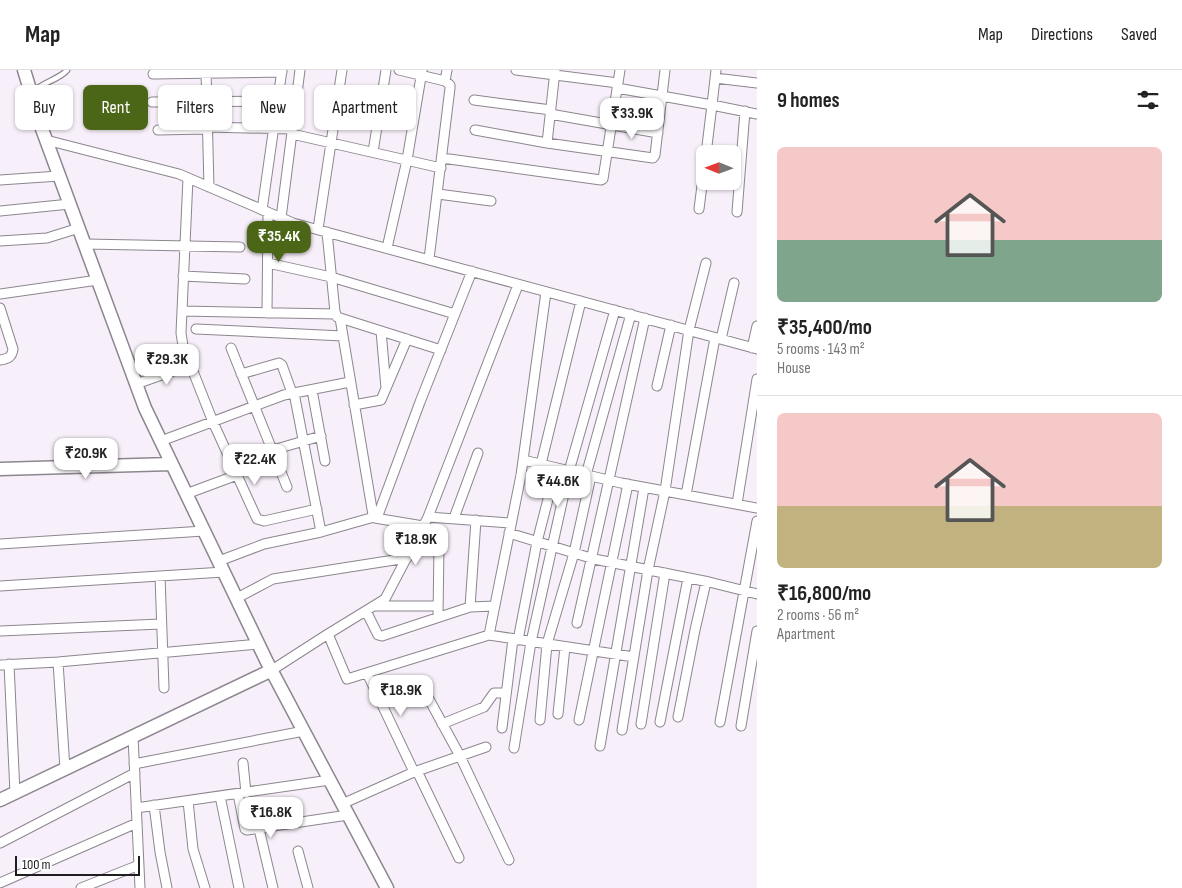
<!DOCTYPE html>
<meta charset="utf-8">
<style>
:root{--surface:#fff;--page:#f6f6f6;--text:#222;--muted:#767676;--line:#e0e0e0;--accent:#4c6617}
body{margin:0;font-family:"Sofia Sans Condensed",sans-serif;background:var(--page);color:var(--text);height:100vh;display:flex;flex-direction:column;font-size:19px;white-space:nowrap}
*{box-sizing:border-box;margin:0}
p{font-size:16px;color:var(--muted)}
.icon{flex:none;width:28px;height:28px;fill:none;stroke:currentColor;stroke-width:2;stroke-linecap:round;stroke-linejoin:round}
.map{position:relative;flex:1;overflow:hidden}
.sheet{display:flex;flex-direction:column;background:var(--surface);width:425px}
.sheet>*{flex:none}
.top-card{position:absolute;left:15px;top:15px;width:475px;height:45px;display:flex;gap:10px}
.needle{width:32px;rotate:271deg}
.fabs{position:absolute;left:696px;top:75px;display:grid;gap:10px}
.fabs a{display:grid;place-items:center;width:45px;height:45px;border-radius:8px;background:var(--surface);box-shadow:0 1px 4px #0004;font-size:25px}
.scale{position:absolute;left:15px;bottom:12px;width:125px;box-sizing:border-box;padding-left:5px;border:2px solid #201d21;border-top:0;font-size:14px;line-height:18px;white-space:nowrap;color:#201d21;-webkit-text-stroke:4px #fff;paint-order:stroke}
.price{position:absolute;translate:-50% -42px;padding:0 11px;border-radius:10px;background:#fff;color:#222;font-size:16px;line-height:32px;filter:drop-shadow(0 1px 2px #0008)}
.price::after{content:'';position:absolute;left:50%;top:30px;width:15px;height:11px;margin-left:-8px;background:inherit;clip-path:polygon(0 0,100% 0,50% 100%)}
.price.active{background:var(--accent);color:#fff}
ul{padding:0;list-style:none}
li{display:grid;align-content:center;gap:10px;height:265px;padding:0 20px}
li+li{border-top:1px solid var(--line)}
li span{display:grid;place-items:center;height:155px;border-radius:8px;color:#555}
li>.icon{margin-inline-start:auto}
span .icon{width:90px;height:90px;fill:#fffc;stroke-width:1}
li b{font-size:21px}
h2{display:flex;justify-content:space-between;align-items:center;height:60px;padding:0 20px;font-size:21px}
.tag{padding:0 18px;border-radius:8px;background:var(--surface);box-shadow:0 1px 4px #0004;font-size:18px;line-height:45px}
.tag.active{background:var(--accent);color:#fff}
header{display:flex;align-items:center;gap:30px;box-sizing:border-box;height:70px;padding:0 25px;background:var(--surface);border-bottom:1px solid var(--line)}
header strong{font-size:24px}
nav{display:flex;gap:28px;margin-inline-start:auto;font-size:18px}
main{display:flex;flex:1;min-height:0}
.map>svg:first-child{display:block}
</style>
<header>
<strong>Map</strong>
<nav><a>Map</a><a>Directions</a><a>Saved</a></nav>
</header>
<main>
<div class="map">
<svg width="757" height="818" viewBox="0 0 757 818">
<rect width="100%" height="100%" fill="#f7eff9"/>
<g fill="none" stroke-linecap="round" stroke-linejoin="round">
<g stroke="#8d868f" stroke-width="7">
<path id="lane" d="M33,22C43,12 60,9 67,0"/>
</g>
<g stroke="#8d868f" stroke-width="11">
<path id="street" d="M206,0L209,117
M399,0L445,11L450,15V18L429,189
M516,0L618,13
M716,0L712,35L757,44
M153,4L282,2
M715,8L757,13
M445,11L447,0
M617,18L712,35L706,84
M474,30L551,40
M152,32L278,31
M550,44L658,63
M207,57L292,59
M158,60L207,59
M475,60L547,73L653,88L655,85L665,0
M292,64L441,98
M46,70L179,104L293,153L757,279
M547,73L555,1
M373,82L386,0
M442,88L601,110L603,109L620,0
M188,108L181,263L183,276L213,352L257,449L264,451L317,439
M0,110L59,106
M438,124L491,131
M699,139L705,92
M262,140L282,0
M0,141L70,134
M737,142L745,41
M281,148L300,0
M318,159L342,0
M327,162L335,242L337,247L441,280
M0,171L47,168L79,158
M85,174L240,177
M387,178L407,90L422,1
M268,193L331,207L455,244
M183,206L245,209
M0,224L98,210
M0,238L13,279C12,287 8,289 0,290
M182,241L336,244
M267,243L268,142
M340,248L373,445L375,448L423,456
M196,259L343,266
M381,261L386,318
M721,269L734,213
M231,278L287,417
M752,278L757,256
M241,304L279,293L282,295L292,323
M136,314L190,295
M657,316L671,255
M312,320L325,391
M294,323L321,462
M354,335L381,330L407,269
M161,371L284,325L350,312
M273,380L321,366
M523,390L621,413L757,438
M541,394L581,231
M586,405L631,244
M186,424L237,405
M686,425L715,268
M737,434L757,309
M428,447L518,215
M377,448L420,332L472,201
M454,448L478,383
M509,463L594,489L709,512L757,524
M419,464L436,471L439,475L438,547
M0,474L204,461
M219,491L264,474L321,462L374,447
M160,506L164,618
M0,516L224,502
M237,528L273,509L407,488
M375,536H438
M470,537L476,450
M366,541L378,565L382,566L470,537L495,536
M577,553L645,248
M0,561L161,554
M328,564L385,529L428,447L511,453
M489,565L634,587
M518,570L537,472L556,398
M58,592L65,699
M9,594L15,723
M0,595L58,592L259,574
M272,600L328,564L347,609L489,565L521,405L546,222
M367,603L414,702
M424,620L460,686L509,790
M558,644L565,577
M678,647L695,560L706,512
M540,650L547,574L574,483L591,406
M579,650L628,414
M660,652L688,508
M720,652L757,451
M442,654L484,637L494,623H506
M641,654L665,503
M741,656L757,561
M502,658L513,569
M622,660L648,500L665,421L689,260L706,193
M133,666L140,818
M600,676L644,418
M514,678L531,572L569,401L615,240
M243,693L246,723
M134,694L304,661
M417,701L459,788
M238,724L245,759L247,760L348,745
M220,726L239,818
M188,731L193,779L205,818
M342,734L414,702L486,677
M154,735L160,782L167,818
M136,738L330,710
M259,759L273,818
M0,773L135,703
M298,781L308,818
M0,813L137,753
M81,818L139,795"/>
</g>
<g stroke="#8d868f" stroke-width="15">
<path id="secondary" d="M24,0L42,59L145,338L267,592L387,818
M0,399L171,394
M0,730L272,600"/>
</g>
<use href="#lane" stroke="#fff" stroke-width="4.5"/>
<use href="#street" stroke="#fff" stroke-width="9"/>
<use href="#secondary" stroke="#fff" stroke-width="12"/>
</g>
</svg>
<div class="fabs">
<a><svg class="needle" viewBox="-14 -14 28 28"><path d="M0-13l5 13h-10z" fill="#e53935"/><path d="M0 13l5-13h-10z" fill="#767676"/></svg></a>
</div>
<div class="scale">100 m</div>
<b class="price" style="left:632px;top:70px">₹33.9K</b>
<b class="price active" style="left:279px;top:193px">₹35.4K</b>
<b class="price" style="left:167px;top:316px">₹29.3K</b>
<b class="price" style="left:86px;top:410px">₹20.9K</b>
<b class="price" style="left:255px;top:416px">₹22.4K</b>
<b class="price" style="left:558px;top:438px">₹44.6K</b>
<b class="price" style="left:416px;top:496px">₹18.9K</b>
<b class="price" style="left:401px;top:647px">₹18.9K</b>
<b class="price" style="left:271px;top:769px">₹16.8K</b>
<div class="top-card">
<a class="tag">Buy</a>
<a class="tag active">Rent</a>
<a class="tag">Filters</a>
<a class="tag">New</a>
<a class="tag">Apartment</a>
</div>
</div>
<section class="sheet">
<h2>9 homes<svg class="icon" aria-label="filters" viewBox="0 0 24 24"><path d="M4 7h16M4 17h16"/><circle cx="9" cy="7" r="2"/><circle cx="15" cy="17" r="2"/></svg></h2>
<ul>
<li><span style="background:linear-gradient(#f6c9c9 60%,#7fa58c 0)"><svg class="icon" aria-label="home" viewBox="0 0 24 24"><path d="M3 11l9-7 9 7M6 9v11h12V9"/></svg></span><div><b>₹35,400/mo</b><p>5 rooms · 143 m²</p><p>House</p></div></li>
<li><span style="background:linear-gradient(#f6c9c9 60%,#c2b280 0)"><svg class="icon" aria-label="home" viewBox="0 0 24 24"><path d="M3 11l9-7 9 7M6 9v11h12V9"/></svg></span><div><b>₹16,800/mo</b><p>2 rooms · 56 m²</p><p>Apartment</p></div></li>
</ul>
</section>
</main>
